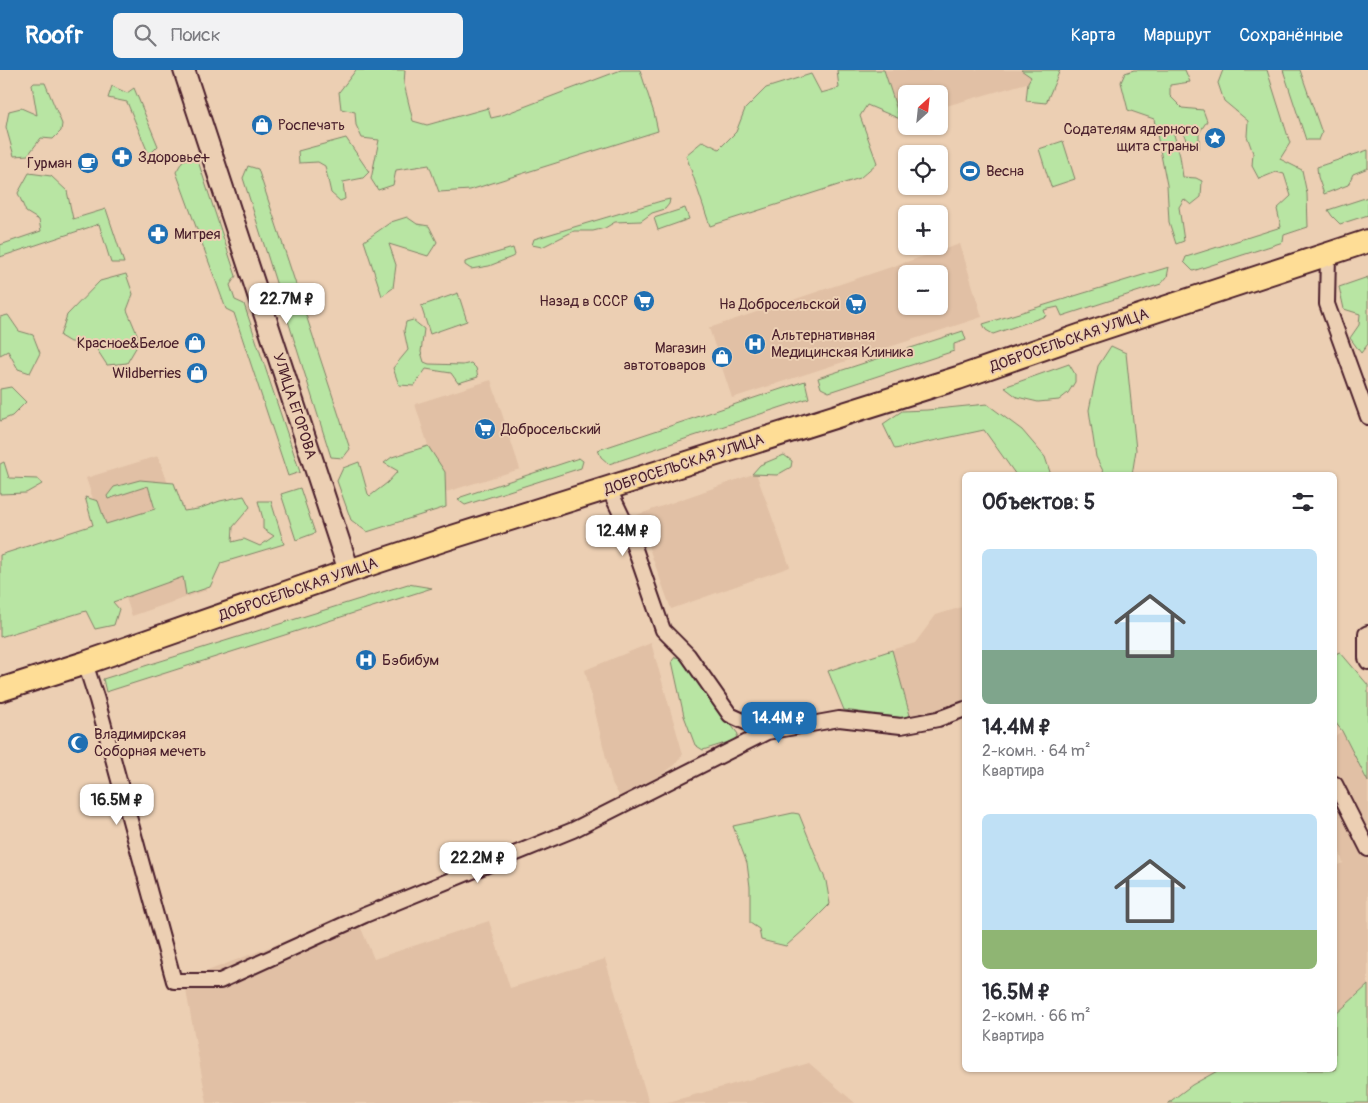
<!DOCTYPE html>
<html lang="ru">
<meta charset="utf-8">
<style>
:root{--surface:#fff;--page:#f2f2f3;--text:#2b2b33;--muted:#7c7c81;--accent:#1f6fb2}
body{margin:0;font-family:Pangolin,sans-serif;background:var(--page);color:var(--text);height:100vh;display:flex;flex-direction:column;font-size:19px;white-space:nowrap}
*{box-sizing:border-box;margin:0}
p{font-size:16px;color:var(--muted)}
.icon{flex:none;width:28px;height:28px;fill:none;stroke:currentColor;stroke-width:2;stroke-linecap:round;stroke-linejoin:round}
.map{position:relative;flex:1;overflow:hidden}
.drawer{position:absolute;left:962px;top:402px;width:375px;height:600px;display:flex;flex-direction:column;background:var(--surface);border-radius:8px;box-shadow:0 1px 4px #0004}
.drawer>*{flex:none}
.needle{width:32px;rotate:27deg}
.buttons{position:absolute;left:898px;top:15px;display:grid;gap:10px}
.buttons a{display:grid;place-items:center;width:50px;height:50px;border-radius:8px;background:var(--surface);box-shadow:0 1px 4px #0004;font-size:25px}
.price{position:absolute;translate:-50% -42px;padding:0 11px;border-radius:10px;background:#fff;color:#222;font-size:16px;line-height:32px;filter:drop-shadow(0 1px 2px #0008)}
.price::after{content:'';position:absolute;left:50%;top:30px;width:15px;height:11px;margin-left:-8px;background:inherit;clip-path:polygon(0 0,100% 0,50% 100%)}
.price.on{background:var(--accent);color:#fff}
ul{padding:0;list-style:none}
li{display:grid;align-content:center;gap:10px;height:265px;padding:0 20px}
li span{display:grid;place-items:center;height:155px;border-radius:8px;color:#555}
li>.icon{margin-inline-start:auto}
span .icon{width:90px;height:90px;fill:#fffc;stroke-width:1}
li b{font-size:21px}
h2{display:flex;justify-content:space-between;align-items:center;height:60px;padding:0 20px;font-size:21px}
header{display:flex;align-items:center;gap:30px;box-sizing:border-box;height:70px;padding:0 25px;background:var(--accent);color:#fff}
header strong{font-size:24px}
nav{display:flex;gap:28px;margin-inline-start:auto;font-size:18px}
.search{width:350px;height:45px;background:var(--page);display:flex;align-items:center;gap:12px;box-sizing:border-box;padding:0 18px;border-radius:8px;color:var(--muted);font-size:19px}
.map>svg:first-child{display:block}
</style>
<header>
<strong>Roofr</strong>
<div class="search"><svg class="icon" aria-label="search" viewBox="0 0 24 24"><circle cx="10" cy="10" r="6"/><path d="M15 15l6 6"/></svg>Поиск</div>
<nav><a>Карта</a><a>Маршрут</a><a>Сохранённые</a></nav>
</header>
<div class="map">
<svg width="1368" height="1033" viewBox="0 0 1368 1033">
<rect width="100%" height="100%" fill="#eccfb3"/>
<filter id="ink" filterUnits="userSpaceOnUse"><feTurbulence type="fractalNoise" baseFrequency=".02" numOctaves="2"/><feDisplacementMap in="SourceGraphic" scale="10" xChannelSelector="R" yChannelSelector="G"/><feConvolveMatrix kernelMatrix="1 2 1 2 8 2 1 2 1" color-interpolation-filters="sRGB"/></filter>
<g filter="url(#ink)">
<path fill="#e1c0a5" fill-rule="evenodd" d="M884,0H1035L1037,10L939,38V24H906V47L900,49Z
M960,174L982,247L732,328L709,258ZM906,204H939V236H906Z
M491,310L520,399L443,423L415,334Z
M158,386L207,520L132,546L86,408Z
M756,403L790,497L671,539L637,445Z
M965,536V635L911,649L892,580L915,573L936,545Z
M651,573L683,684L675,695L644,717L620,727L612,713L585,600Z
M1342,661L1368,712V915L1335,945V796L1343,793L1335,765V666Z
M355,844L374,889L489,851L510,918L605,889L649,1033H207L184,910Z
M809,993L855,1033H665L799,996Z"/>
<path fill="#b8e5a3" stroke="#818267" d="M356,0H405L404,14L413,51L427,55L488,38L491,48L500,46L621,0H640L654,43L658,61L470,120L439,122L429,95L396,100L393,115L378,120L371,109L379,70L362,68L356,55L355,42L341,39L339,22Z
M837,0H884L900,49L867,35L860,46L877,93L860,108L710,156L686,85L703,71L719,79L736,62L745,39L766,18L811,4L821,23L839,18Z
M1021,0H1060L1046,33L1026,31L1028,12L1031,7Z
M1134,0H1185L1190,12L1170,15V26L1182,38L1203,40L1207,51L1199,63V78H1189L1182,59L1173,61L1180,86L1183,107L1196,108L1202,111L1201,127L1191,135L1184,129L1179,137L1184,171L1176,174L1169,152L1167,115L1154,49L1128,40L1121,12L1125,3Z
M1223,0H1267L1290,73L1280,89L1302,100L1307,124L1308,157L1284,165L1283,172L1193,201L1184,192L1186,187L1281,157L1277,139L1291,126L1284,104L1276,102L1259,109L1252,96L1253,83L1247,66L1248,51L1224,31L1218,13Z
M1283,0H1300L1322,63L1319,70H1306Z
M34,13H45L62,54L61,61L53,69L41,68L28,85L14,86L6,57L9,41L21,38L37,45L32,15Z
M112,16L127,23L134,18L158,76L149,85L127,32L108,28Z
M346,68L369,102L363,108L343,112L345,129L340,131L331,123L325,96L318,92L299,93L298,81Z
M1063,71L1075,109L1051,117L1039,79Z
M1368,80V98L1353,104L1348,115L1324,124L1318,107L1317,97Z
M197,88L236,206L230,215L235,230L244,234L300,402L288,406L234,243L226,239L176,102L183,90Z
M248,96L258,99L350,379L343,388L331,387L243,108Z
M29,103L51,106L67,121L73,149L106,139L124,193H111L99,154L0,187V175L41,161L39,150L26,142L18,123Z
M1368,127V145L1340,154L1332,146L1328,140Z
M670,129L669,134L665,139L652,143L641,151L615,152L605,158L593,161H574L542,177L532,175L534,169L661,131Z
M685,138L689,149L658,160L654,148Z
M407,147L417,154L429,156L437,172L428,186L389,174L396,195L393,218L382,226L364,171L391,152Z
M513,178L515,185L512,187L489,196L471,199L465,195V192Z
M1169,197L1167,207L1161,214L1062,246L1058,237L1044,240L1046,246L993,264L986,260L983,254Z
M126,204L133,224L127,240L140,271L127,293L107,295L92,272H70L60,266L67,245L100,211Z
M1368,207V274L1361,283L1350,268L1359,255L1360,244L1344,239L1339,217Z
M458,223L467,251L430,264L421,236Z
M8,245L19,261L33,265L40,283L30,303L18,299L8,281L0,285V247Z
M413,250L424,259L421,282L424,292L429,294L463,295L471,293L476,298L478,307L458,313L451,303L426,299L414,316L399,315L393,298L408,280L404,261L406,252Z
M963,261L966,270L954,274V281L829,322L821,318L818,308Z
M1111,276L1126,283L1136,380L1132,405H1105L1096,387L1089,340L1098,296Z
M1069,294L1075,304V312L1068,323L1059,330L1038,332L1017,327L1004,317Z
M805,311L809,328L609,394L601,387L598,380Z
M11,317L26,332L12,346L0,351V319Z
M987,334L1022,360L1045,387L1051,405H1016L984,360L895,379L883,354L902,341L927,340Z
M428,376L445,402L446,437L367,462L351,450L337,411L343,398L359,392L368,424L370,426L387,413L398,401L384,393L392,387Z
M784,385L792,391L791,397L777,405L752,404L760,395Z
M579,388L583,391L581,398L465,435L458,430L461,427Z
M4,392L9,408L38,409L42,414L26,423L0,424V394Z
M140,410L174,413L184,441L198,439L220,431L244,426L250,437L233,457L232,472L244,469L260,476L274,466L263,459V449L258,431H271L284,474L221,493L210,517L186,525L183,507L113,532L119,539L114,555L95,559L86,541L0,567V485L93,455L85,427L98,431L106,454L155,439L148,416L108,429L107,426L114,417Z
M300,418L315,463L296,470L281,424Z
M408,514L432,518L106,622L103,609Z
M892,580L911,649L844,640L828,601Z
M1340,582L1368,615V712L1342,661L1335,652V584Z
M675,587L681,588L738,664L735,670L703,680L695,675L684,646L672,591Z
M793,743L799,744L826,811L830,834L805,859L786,876L761,870L759,859L750,853V817L747,793L733,756Z
M1368,915V1033H1168L1192,1015L1219,1000H1335V945Z"/>
<g fill="none" stroke-linecap="round" stroke-linejoin="round">
<g stroke="#4a1f2b" stroke-width="18">
<path id="street" d="M1328,184L1327,234L1368,347
M609,419L628,459L663,560L688,585L730,645L767,662L839,649L901,656L938,649L965,639
M1368,563L1366,564V588L1368,592
M85,593L97,630L174,911H220L365,845L573,760L767,662
M1335,714L1368,779"/>
</g>
<g stroke="#4a1f2b" stroke-width="24">
<path id="secondary" d="M184,0L349,501"/>
</g>
<g stroke="#4a1f2b" stroke-width="26">
<path id="primary" d="M0,620L85,593L349,501L446,469L958,308L1082,265L1368,171"/>
</g>
<use href="#street" stroke="#eccfb3" stroke-width="14"/>
<use href="#secondary" stroke="#eccfb3" stroke-width="20"/>
<use href="#primary" stroke="#fedd96" stroke-width="22"/>
</g>
</g>
<defs>
<g id="shop-disc" transform="scale(1.125)"><circle r="9.5" fill="#1f6fb2" stroke="#eccfb3"/><path d="M-5-2.5h2.3a2.7 3.5 0 0 1 5.4 0H5L5.5 6h-11ZM-1.5-2.5h3a1.5 2.3 0 0 0-3 0Z" fill="#fff"/></g>
<g id="sight-disc" transform="scale(1.125)"><circle r="9.5" fill="#1f6fb2" stroke="#eccfb3"/><path d="M0-6L1.8-2.2L6-1.7L2.9 1.2L3.7 5.4L0 3.3L-3.7 5.4L-2.9 1.2L-6-1.7L-1.8-2.2Z" fill="#fff"/></g>
<g id="pharmacy-disc" transform="scale(1.125)"><circle r="9.5" fill="#1f6fb2" stroke="#eccfb3"/><path d="M-2-6h4v4h4v4h-4v4h-4v-4h-4v-4h4Z" fill="#fff"/></g>
<g id="cafe-disc" transform="scale(1.125)"><circle r="9.5" fill="#1f6fb2" stroke="#eccfb3"/><path d="M-5.5-4.5H6V0H3Q3 3.5 0 3.5H-2.5Q-5.5 3.5-5.5 0ZM3-3.2v2h1.7v-2ZM-6 4.5H4V6H-6Z" fill="#fff"/></g>
<g id="stadium-disc" transform="scale(1.125)"><circle r="9.5" fill="#1f6fb2" stroke="#eccfb3"/><path d="M0-5a6.5 5 0 1 0 0 10a6.5 5 0 1 0 0-10ZM-3.5-1.8h7v3.6h-7Z" fill="#fff"/></g>
<g id="supermarket-disc" transform="scale(1.125)"><circle r="9.5" fill="#1f6fb2" stroke="#eccfb3"/><path d="M-6-5.5h2.5l.6 2H6L4.5 2H-2.5L-4.4-4H-6ZM-1.5 3.2a1.3 1.3 0 1 0 .1 0ZM3 3.2a1.3 1.3 0 1 0 .1 0Z" fill="#fff"/></g>
<g id="hospital-disc" transform="scale(1.125)"><circle r="9.5" fill="#1f6fb2" stroke="#eccfb3"/><path d="M-5-5h3v3.5h4V-5h3V5h-3V1.5h-4V5h-3Z" fill="#fff"/></g>
<g id="mosque-disc" transform="scale(1.125)"><circle r="9.5" fill="#1f6fb2" stroke="#eccfb3"/><path d="M3.5-4.9A6 6 0 1 0 3.5 4.9A5 5 0 1 1 3.5-4.9Z" fill="#fff"/></g>
</defs>
<g fill-rule="evenodd">
<use href="#shop-disc" x="262" y="55"/>
<use href="#sight-disc" x="1215" y="68"/>
<use href="#pharmacy-disc" x="122" y="87"/>
<use href="#cafe-disc" x="88" y="93"/>
<use href="#stadium-disc" x="970" y="101"/>
<use href="#pharmacy-disc" x="158" y="164"/>
<use href="#supermarket-disc" x="644" y="231"/>
<use href="#supermarket-disc" x="856" y="234"/>
<use href="#shop-disc" x="195" y="273"/>
<use href="#hospital-disc" x="755" y="274"/>
<use href="#shop-disc" x="722" y="287"/>
<use href="#shop-disc" x="197" y="303"/>
<use href="#supermarket-disc" x="485" y="359"/>
<use href="#hospital-disc" x="366" y="590"/>
<use href="#mosque-disc" x="78" y="673"/>
</g>
<g text-anchor="middle" stroke-width="4" stroke-linejoin="round" paint-order="stroke">
<g font-size="15" fill="#4a1f2b" stroke="#eccfb3" text-anchor="start">
<text x="278" y="60">Роспечать</text>
<text x="1199" y="64" text-anchor="end">Содателям ядерного<tspan x="1199" dy="17">щита страны</tspan></text>
<text x="138" y="92">Здоровье+</text>
<text x="72" y="98" text-anchor="end">Гурман</text>
<text x="986" y="106">Весна</text>
<text x="174" y="169">Митрея</text>
<text x="628" y="236" text-anchor="end">Назад в СССР</text>
<text x="840" y="239" text-anchor="end">На Добросельской</text>
<text x="771" y="270">Альтернативная<tspan x="771" dy="17">Mедицинская Kлиника</tspan></text>
<text x="179" y="278" text-anchor="end">Красное&amp;Белое</text>
<text x="706" y="283" text-anchor="end">Магазин<tspan x="706" dy="17">автотоваров</tspan></text>
<text x="181" y="308" text-anchor="end">Wildberries</text>
<text x="501" y="364">Добросельский</text>
<text x="382" y="595">Бэбибум</text>
<text x="94" y="669">Владимирская<tspan x="94" dy="17">Соборная мечеть</tspan></text>
</g>
<g font-size="15" fill="#4a1f2b" stroke="#eccfb3">
<text transform="translate(1069 270) rotate(-19)" y="5">ДОБРОСЕЛЬСКАЯ УЛИЦА</text>
<text transform="translate(295 336) rotate(72)" y="5">УЛИЦА ЕГОРОВА</text>
<text transform="translate(684 394) rotate(-18)" y="5">ДОБРОСЕЛЬСКАЯ УЛИЦА</text>
<text transform="translate(298 519) rotate(-19)" y="5">ДОБРОСЕЛЬСКАЯ УЛИЦА</text>
</g>
</g>
</svg>
<div class="buttons">
<a><svg class="needle" viewBox="-14 -14 28 28"><path d="M0-13l5 13h-10z" fill="#e53935"/><path d="M0 13l5-13h-10z" fill="#7c7c81"/></svg></a>
<a><svg class="icon" aria-label="locate" viewBox="0 0 24 24"><circle cx="12" cy="12" r="6"/><path d="M12 2v4M12 18v4M2 12h4M18 12h4"/></svg></a>
<a>+</a>
<a>−</a>
</div>
<b class="price" style="left:287px;top:255px">22.7M ₽</b>
<b class="price" style="left:623px;top:487px">12.4M ₽</b>
<b class="price on" style="left:779px;top:674px">14.4M ₽</b>
<b class="price" style="left:117px;top:756px">16.5M ₽</b>
<b class="price" style="left:478px;top:814px">22.2M ₽</b>
<section class="drawer">
<h2>Объектов: 5<svg class="icon" aria-label="filters" viewBox="0 0 24 24"><path d="M4 7h16M4 17h16"/><circle cx="9" cy="7" r="2"/><circle cx="15" cy="17" r="2"/></svg></h2>
<ul>
<li><span style="background:linear-gradient(#bfe0f5 65%,#7fa58c 0)"><svg class="icon" aria-label="home" viewBox="0 0 24 24"><path d="M3 11l9-7 9 7M6 9v11h12V9"/></svg></span><div><b>14.4M ₽</b><p>2-комн. · 64 m²</p><p>Квартира</p></div></li>
<li><span style="background:linear-gradient(#bfe0f5 75%,#8fb573 0)"><svg class="icon" aria-label="home" viewBox="0 0 24 24"><path d="M3 11l9-7 9 7M6 9v11h12V9"/></svg></span><div><b>16.5M ₽</b><p>2-комн. · 66 m²</p><p>Квартира</p></div></li>
</ul>
</section>
</div>
